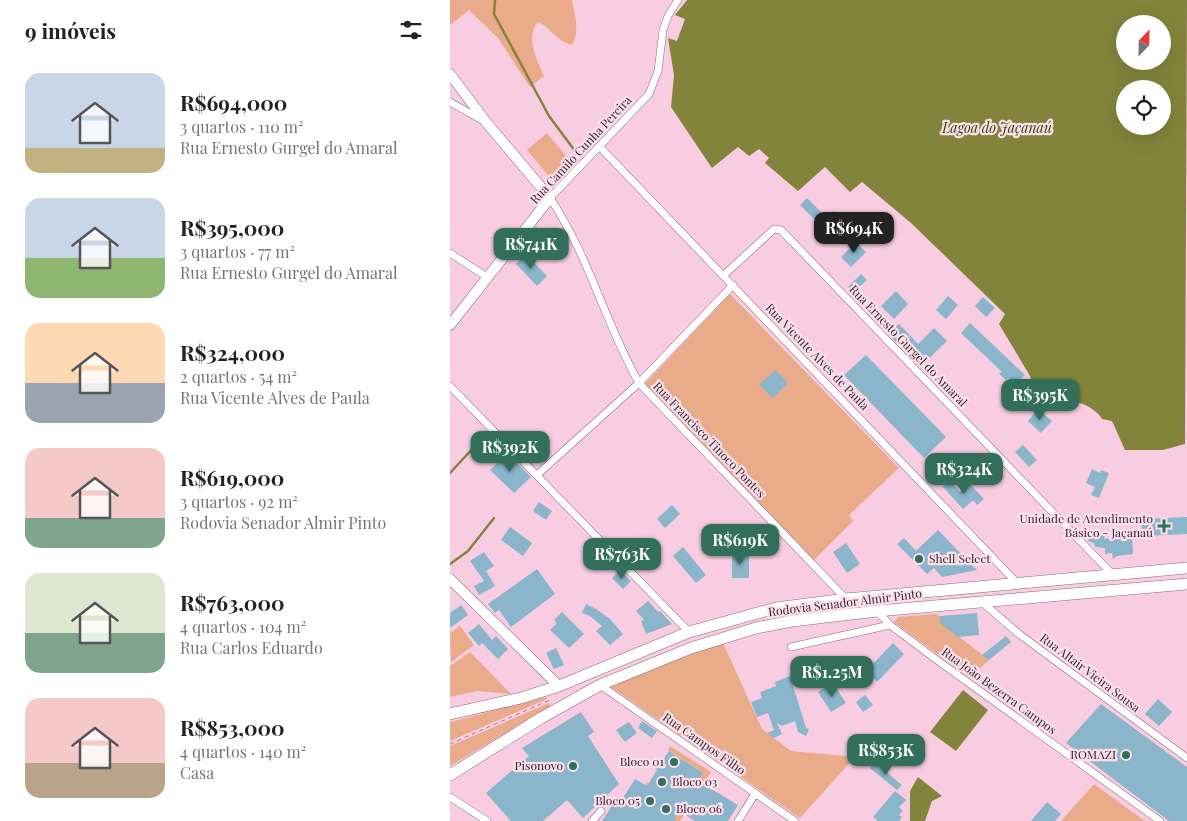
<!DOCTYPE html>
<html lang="pt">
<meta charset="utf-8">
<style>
:root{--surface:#fff;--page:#f2f2f2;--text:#202124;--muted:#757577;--accent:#326f5b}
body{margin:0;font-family:"Playfair Display",serif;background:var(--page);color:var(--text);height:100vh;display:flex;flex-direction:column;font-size:19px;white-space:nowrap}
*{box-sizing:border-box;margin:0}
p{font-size:16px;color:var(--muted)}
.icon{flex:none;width:28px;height:28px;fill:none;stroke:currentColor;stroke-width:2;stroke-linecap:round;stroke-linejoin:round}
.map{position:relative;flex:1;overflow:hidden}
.details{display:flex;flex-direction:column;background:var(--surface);width:450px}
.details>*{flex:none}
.needle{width:32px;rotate:22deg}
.controls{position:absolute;left:666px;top:15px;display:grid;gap:10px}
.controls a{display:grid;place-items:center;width:55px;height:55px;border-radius:50%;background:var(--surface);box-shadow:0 5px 20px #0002;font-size:25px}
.price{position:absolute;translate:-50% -42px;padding:0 11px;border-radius:10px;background:var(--accent);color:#fff;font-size:16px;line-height:32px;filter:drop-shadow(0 1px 2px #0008)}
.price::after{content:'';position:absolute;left:50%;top:30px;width:15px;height:11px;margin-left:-8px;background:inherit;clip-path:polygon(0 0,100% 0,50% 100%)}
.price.on{background:#222;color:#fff}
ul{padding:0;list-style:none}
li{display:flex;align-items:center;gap:15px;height:125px;padding:0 25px}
li span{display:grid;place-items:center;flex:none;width:140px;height:100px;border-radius:15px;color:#555}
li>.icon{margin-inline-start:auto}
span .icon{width:60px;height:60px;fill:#fffc;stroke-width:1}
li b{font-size:21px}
h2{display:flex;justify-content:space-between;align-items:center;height:60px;padding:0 25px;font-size:21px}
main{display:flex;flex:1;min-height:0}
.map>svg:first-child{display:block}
</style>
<main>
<section class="details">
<h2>9 imóveis<svg class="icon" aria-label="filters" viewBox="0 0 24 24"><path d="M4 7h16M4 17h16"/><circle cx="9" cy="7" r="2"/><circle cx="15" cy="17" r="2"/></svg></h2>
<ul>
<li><span style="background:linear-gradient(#c9d6e8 75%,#c2b280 0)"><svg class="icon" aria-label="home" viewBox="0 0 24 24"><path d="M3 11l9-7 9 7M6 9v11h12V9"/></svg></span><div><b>R$694,000</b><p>3 quartos · 110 m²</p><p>Rua Ernesto Gurgel do Amaral</p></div></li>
<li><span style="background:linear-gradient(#c9d6e8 60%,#8fb573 0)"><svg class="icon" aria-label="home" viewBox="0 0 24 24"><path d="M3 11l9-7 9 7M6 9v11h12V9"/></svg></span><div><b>R$395,000</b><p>3 quartos · 77 m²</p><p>Rua Ernesto Gurgel do Amaral</p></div></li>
<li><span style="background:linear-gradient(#ffd9b3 60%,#9aa5b1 0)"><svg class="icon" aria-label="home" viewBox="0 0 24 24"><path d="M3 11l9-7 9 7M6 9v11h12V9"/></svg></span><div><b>R$324,000</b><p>2 quartos · 54 m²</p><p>Rua Vicente Alves de Paula</p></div></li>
<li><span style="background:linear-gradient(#f6c9c9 70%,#7fa58c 0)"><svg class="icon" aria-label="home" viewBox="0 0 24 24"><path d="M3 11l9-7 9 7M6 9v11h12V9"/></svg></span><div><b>R$619,000</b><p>3 quartos · 92 m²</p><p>Rodovia Senador Almir Pinto</p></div></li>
<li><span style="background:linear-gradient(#dfe7d0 60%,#7fa58c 0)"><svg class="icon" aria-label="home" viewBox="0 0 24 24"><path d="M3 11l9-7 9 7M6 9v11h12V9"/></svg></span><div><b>R$763,000</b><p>4 quartos · 104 m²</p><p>Rua Carlos Eduardo</p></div></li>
<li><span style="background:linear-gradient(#f6c9c9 65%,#b9a48a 0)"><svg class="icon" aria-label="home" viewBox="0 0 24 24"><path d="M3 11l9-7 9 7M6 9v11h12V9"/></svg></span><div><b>R$853,000</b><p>4 quartos · 140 m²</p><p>Casa</p></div></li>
</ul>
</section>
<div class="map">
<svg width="737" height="821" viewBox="0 0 737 821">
<rect width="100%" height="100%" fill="#f9cde1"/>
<path fill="#e9ab8a" d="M0,0H122C125,15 130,32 122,45C103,39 102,28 88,22C75,36 87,61 94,76L80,87L48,38L19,10L0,25Z
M97,133L121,162L101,179L77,150Z
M280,294L449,468L399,515L403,521L364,560L195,384Z
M486,614L490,616L491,623L539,660L520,678L444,622L448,617Z
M10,626L24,645L1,662L0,633Z
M273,643L312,729L341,751L405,757L350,818L161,687L218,662Z
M20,652L61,694L27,691L0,697V666Z
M96,697L97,699L0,741V722Z
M99,703L100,706L0,766V746Z
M220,746L261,772L230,821H224L230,811L193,788L197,782L233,805L241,792L205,769L210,762L245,785L253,773L218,750Z
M644,784L695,821H611Z"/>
<path fill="#83843b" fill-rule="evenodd" d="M237,0H737L735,444L713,450H675L662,421L652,419C641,400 606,397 586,393L580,376L549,324L555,314L461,223L412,182L400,192L375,167L348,191L315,163L319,158L309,149L299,156L288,147L262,168L221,107L224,75L218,38L227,41L235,19L225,15ZM675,24H712V61H675ZM675,89H712V126H675Z
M513,690L538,710L506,751L480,732Z
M468,777L492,796L482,801L475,821H460V791Z"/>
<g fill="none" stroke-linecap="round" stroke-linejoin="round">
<path stroke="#83843b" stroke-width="2.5" d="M45,0L44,14L99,116L128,155
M0,473L25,446
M0,564L18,551L44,518"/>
</g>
<path fill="#8ab5ca" d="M357,198L377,218L384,211L397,224L378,244L365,231L370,225L350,205Z
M86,227L95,235L79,252L71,246Z
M406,242L416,252L401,267L391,257Z
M76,254L97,276L87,286L66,264Z
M411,274L417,280L403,292L398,287Z
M446,291L458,304L444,319L431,306Z
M498,296L508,305L496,319L486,310Z
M533,297L545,308L536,317L525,306Z
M520,323L575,375L565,384L558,378L556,380L549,374L552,372L511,333Z
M449,324L468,344L484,328L497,341L470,367L438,334Z
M416,355L496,437L474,458L394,375Z
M325,370L338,383L323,398L309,385Z
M588,409L602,421L591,433L578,421Z
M573,445L587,460L579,467L565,452Z
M57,453L81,477L64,493L40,470Z
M642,469L650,473L651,470L659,473L649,498L641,495L645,487L636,483Z
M500,481L510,492L519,483L534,499L527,505L523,500L513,509L493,487Z
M89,502L102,511L96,520L83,511Z
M222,505L230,514L215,528L207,519Z
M737,517V534L692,536L691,519Z
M60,527L82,543L73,556L51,540Z
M488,530L527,570L492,577L484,568L477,574L447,544L454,538L466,551Z
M641,530L655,532L654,539L682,535L683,554L667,556L663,559L662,553L655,554V548L645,547L644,543L638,541Z
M396,543L410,564L397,573L383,552Z
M233,547L256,575L246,583L223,556Z
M34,552L44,566L36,571L45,586L29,595L24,586L34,581L20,561Z
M282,553L299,554V578H282Z
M87,569L105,594L61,627L49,610L45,613L38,604Z
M170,570L181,581L173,589L162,578Z
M198,601L208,612L210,611L222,624L196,634L191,621L194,620L186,611Z
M136,604L146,609L160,619L173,634L160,645L146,631L152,626L140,616L132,613Z
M11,605L18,615L0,628V613Z
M112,612L134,634L119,648L100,630L107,623L104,620Z
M527,613L529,635L508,637L490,623V616Z
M29,624L42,640L46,636L58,649L48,659L32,643L29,646L18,633Z
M556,636L561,642L539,660L532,655Z
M443,643L454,654L427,682L416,671Z
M106,648L114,665L104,669L96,653Z
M340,676L356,728L359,729L356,736L348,732L345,721L332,726L327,723L332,734L324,738L317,733L324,730L318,713L307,717L301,702L312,698L310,692L326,686L325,682Z
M383,683L396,703L381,712L368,692Z
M415,695L423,705L413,712L406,702Z
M708,699L722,712L709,726L695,714Z
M651,704L737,767V821H719L616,743Z
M131,712L144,732L138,736L169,784L133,818L117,800L93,821H61L36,793L79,756L72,748Z
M192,721L207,731L202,738L188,728Z
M179,722L187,733L175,742L166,730Z
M219,751L253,773L248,781L288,805L278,821H245L230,811L224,821H152L167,798L171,801L185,779L197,786Z
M424,762L452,785L447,790L420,768Z
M445,791L456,800L449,807L453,811L449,815L452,817L449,821H428L423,817Z
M597,802L611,814L605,821H581Z"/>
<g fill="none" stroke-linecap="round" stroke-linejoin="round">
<g stroke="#8e6779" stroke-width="8">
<path id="street" d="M228,0L218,16L213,30L208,71L199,94L100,198C139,256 155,323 189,383L396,599
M0,102L32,120
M150,147L567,583
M0,253L37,277
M274,275L324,229L331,230L663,575
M0,386L239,632
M87,475L189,383L283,285
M532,602L569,634L737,758
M427,611L440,625L491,663L710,821
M341,647L440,625
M150,685L345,821
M0,797L37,821
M142,821L151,811
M288,821L305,794"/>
</g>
<g stroke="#8e6779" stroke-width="11">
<path id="secondary" d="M0,74L36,122L100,198L0,325
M0,579L109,686"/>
</g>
<g stroke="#8e6779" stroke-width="12">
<path id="primary" d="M0,714L71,698L109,686L239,632L326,608L396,599L737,568
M0,775L91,718L150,685L241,648L306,628L342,621L427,611L737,584"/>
</g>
<path stroke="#9e7f8d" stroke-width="1" stroke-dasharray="4 4" stroke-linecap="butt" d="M0,744L102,699"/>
<use href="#street" stroke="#fff" stroke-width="7"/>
<use href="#secondary" stroke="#fff" stroke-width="10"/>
<use href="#primary" stroke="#fff" stroke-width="11"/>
</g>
<g fill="#326f5b" stroke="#fbe0ec" stroke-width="2">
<path d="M711.5 518.5h5v5h5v5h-5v5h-5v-5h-5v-5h5z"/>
<circle cx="469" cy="559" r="5"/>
<circle cx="676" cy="755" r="5"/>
<circle cx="224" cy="762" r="5"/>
<circle cx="123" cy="766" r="5"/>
<circle cx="212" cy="782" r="5"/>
<circle cx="200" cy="801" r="5"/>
<circle cx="216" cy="809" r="5"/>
</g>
<g text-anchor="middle" stroke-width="4.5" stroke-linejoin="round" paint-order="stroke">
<g font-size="12" fill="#34242c" stroke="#fbe0ec">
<text transform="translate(131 150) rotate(-47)" y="4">Rua Camilo Cunha Pereira</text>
<text transform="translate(458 346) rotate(46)" y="4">Rua Ernesto Gurgel do Amaral</text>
<text transform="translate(367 357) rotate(46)" y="4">Rua Vicente Alves de Paula</text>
<text transform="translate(259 440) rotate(46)" y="4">Rua Francisco Tinoco Pontes</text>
<text transform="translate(395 603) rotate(-7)" y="4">Rodovia Senador Almir Pinto</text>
<text transform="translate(640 673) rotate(37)" y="4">Rua Altair Vieira Sousa</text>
<text transform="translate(549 691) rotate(36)" y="4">Rua João Bezerra Campos</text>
<text transform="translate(254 744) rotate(35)" y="4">Rua Campos Filho</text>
</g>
<g font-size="12" fill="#34242c" stroke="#fbe0ec" text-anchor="end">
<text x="703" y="523">Unidade de Atendimento<tspan x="703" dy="14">Básico - Jaçanaú</tspan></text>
<text x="479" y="563" text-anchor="start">Shell Select</text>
<text x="666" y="759">ROMAZI</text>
<text x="214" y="766">Bloco 01</text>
<text x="113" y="770">Pisonovo</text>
<text x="222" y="786" text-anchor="start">Bloco 03</text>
<text x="190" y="805">Bloco 05</text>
<text x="226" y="813" text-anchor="start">Bloco 06</text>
</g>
<g font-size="14" font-style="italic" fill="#3e3e02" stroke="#fbe0ec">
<text x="547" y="133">Lagoa do Jaçanaú</text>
</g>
</g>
</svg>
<div class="controls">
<a><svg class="needle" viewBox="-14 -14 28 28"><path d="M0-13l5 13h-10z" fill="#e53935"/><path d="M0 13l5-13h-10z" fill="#757577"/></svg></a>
<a><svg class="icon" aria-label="locate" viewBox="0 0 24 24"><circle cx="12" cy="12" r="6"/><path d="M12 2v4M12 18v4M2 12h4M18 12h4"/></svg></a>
</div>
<b class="price on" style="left:404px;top:254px">R$694K</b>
<b class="price" style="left:81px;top:270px">R$741K</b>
<b class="price" style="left:590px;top:421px">R$395K</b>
<b class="price" style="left:60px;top:473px">R$392K</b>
<b class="price" style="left:514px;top:495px">R$324K</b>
<b class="price" style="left:290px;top:566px">R$619K</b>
<b class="price" style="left:172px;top:580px">R$763K</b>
<b class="price" style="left:382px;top:698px">R$1.25M</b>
<b class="price" style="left:436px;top:776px">R$853K</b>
</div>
</main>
